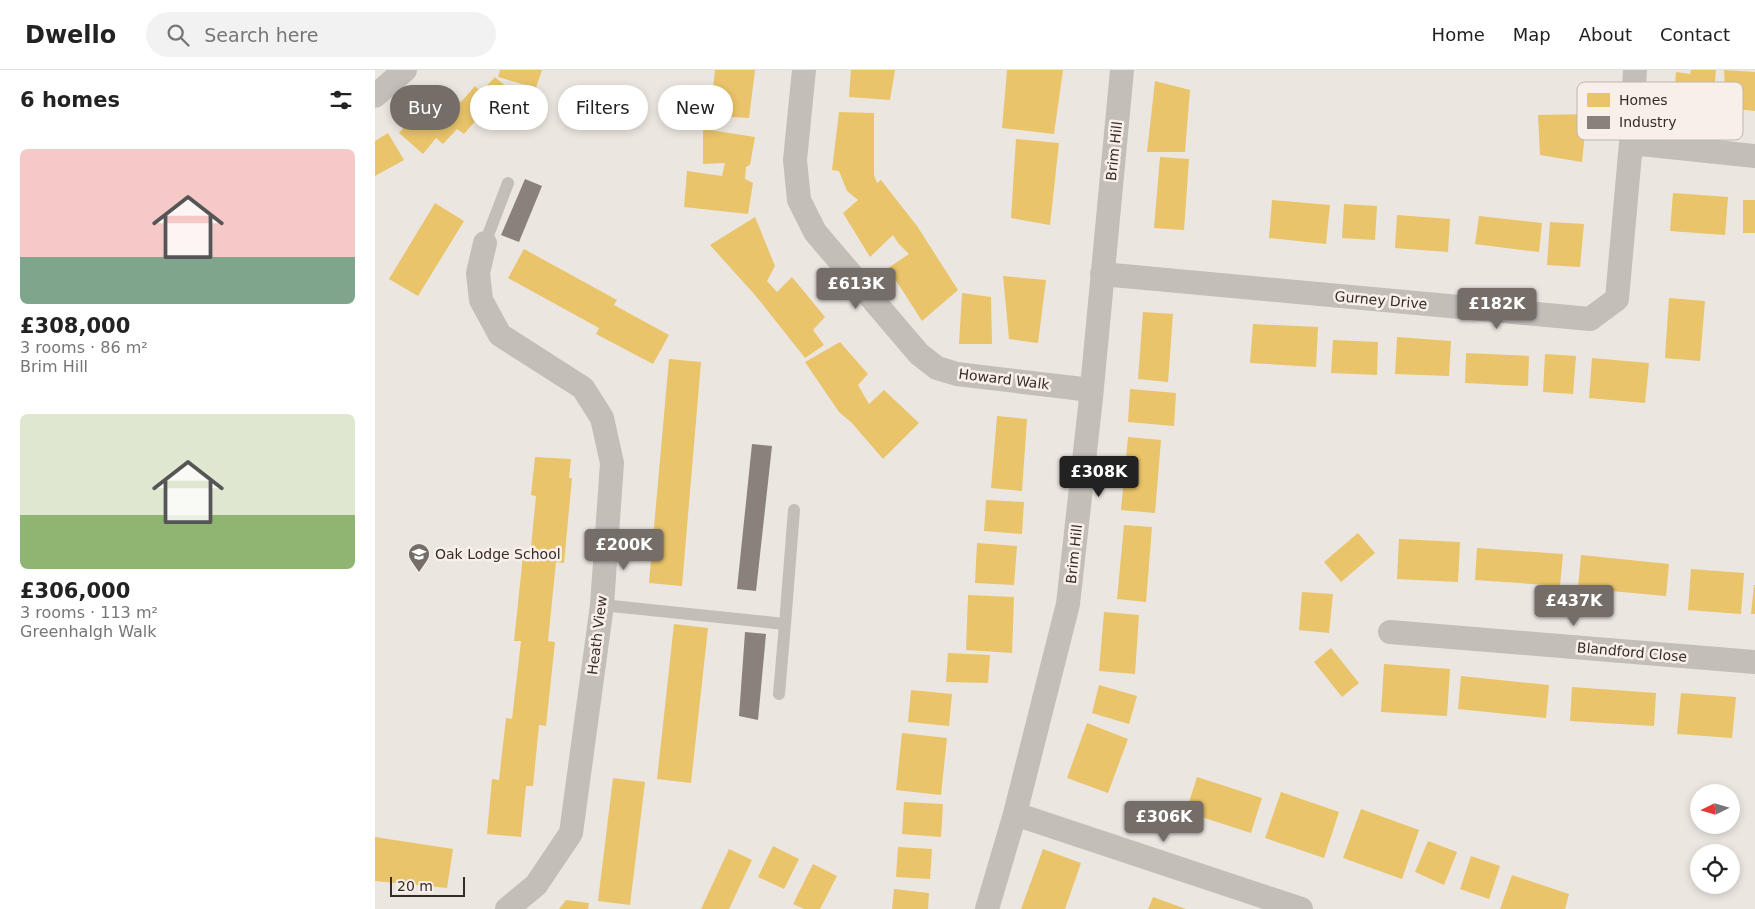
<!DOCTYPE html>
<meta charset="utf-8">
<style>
:root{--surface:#fff;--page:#f2f2f2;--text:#222;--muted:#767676;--line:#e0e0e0;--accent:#756d68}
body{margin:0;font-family:"DejaVu Sans",sans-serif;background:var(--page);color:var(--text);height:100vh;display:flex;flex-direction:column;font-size:19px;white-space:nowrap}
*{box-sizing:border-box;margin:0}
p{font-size:16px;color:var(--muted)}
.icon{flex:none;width:28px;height:28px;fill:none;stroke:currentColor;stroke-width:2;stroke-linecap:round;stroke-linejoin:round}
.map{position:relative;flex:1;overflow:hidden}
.drawer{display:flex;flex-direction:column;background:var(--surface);width:375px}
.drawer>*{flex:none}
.top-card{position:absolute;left:15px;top:15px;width:475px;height:45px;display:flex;gap:10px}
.needle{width:32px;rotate:265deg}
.buttons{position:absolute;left:1315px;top:714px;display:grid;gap:10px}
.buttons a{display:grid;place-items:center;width:50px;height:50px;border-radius:50%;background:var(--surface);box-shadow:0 2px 8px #0003;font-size:25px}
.scale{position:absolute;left:15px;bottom:12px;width:75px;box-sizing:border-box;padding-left:5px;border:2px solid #352c28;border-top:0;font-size:14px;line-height:18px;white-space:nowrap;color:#352c28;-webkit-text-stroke:4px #f8f0e8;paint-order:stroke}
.price{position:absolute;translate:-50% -42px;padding:0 11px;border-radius:5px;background:var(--accent);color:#fff;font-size:16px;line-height:32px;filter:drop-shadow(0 1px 2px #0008)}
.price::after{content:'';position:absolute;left:50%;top:30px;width:15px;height:11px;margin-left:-8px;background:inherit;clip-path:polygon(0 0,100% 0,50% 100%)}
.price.current{background:#222;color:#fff}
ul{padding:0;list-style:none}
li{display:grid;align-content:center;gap:10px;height:265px;padding:0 20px}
li span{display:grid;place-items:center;height:155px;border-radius:8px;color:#555}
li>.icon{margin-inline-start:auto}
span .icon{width:90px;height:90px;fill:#fffc;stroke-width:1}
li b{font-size:21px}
h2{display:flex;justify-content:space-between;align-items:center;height:60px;padding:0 20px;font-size:21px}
.chip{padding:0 18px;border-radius:22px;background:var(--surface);box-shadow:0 2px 8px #0003;font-size:18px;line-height:45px}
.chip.current{background:var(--accent);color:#fff}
header{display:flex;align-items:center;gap:30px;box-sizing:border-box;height:70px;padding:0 25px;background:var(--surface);border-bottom:1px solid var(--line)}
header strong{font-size:24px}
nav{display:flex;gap:28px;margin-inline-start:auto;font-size:18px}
.search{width:350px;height:45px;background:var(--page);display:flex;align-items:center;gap:12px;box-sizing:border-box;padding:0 18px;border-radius:28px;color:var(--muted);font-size:19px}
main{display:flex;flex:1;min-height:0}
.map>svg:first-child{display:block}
</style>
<header>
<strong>Dwello</strong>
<div class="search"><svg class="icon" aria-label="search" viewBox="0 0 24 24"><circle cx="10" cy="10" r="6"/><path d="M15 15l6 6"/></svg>Search here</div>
<nav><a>Home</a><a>Map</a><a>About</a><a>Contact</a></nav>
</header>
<main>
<section class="drawer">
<h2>6 homes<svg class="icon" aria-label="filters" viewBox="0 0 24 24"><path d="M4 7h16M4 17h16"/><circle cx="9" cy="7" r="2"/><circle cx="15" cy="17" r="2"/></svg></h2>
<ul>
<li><span style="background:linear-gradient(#f6c9c9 70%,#7fa58c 0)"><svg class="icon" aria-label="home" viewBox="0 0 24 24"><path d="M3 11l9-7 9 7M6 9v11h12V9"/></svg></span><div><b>£308,000</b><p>3 rooms · 86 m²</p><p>Brim Hill</p></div></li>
<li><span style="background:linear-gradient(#dfe7d0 65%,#8fb573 0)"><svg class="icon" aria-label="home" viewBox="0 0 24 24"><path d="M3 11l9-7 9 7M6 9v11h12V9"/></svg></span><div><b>£306,000</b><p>3 rooms · 113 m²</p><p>Greenhalgh Walk</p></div></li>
</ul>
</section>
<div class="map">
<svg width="1380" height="839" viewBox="0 0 1380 839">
<rect width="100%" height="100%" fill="#ece6e0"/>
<path fill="#e9c46a" d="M125,0H167L161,18L123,7Z
M340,0H380L374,48L335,46Z
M476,0H520L515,30L474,27Z
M632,0H688L679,64L627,58Z
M1316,0H1341L1338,34L1299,29L1301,2L1315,4Z
M1349,0L1380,2V41L1351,38Z
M120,7L144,27L129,44L123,39L108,55L102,49L89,64L82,59L68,74L61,68L48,84L24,63L39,46L45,52L60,36L66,42L80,27L86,32L100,16L106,22Z
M780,11L815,20L810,82H772Z
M464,42L499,43V105L502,113L506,110L542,156L583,220L547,251L513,198L534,184L523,173L518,165L495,187L468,143L483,130L472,121L464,101L457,100Z
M1212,44L1207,92L1165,85L1163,45Z
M328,59L380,67L375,95L371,97L370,109L378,113L373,144L309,137L312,101L347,106L350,93L328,94Z
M13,63L29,90L0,106V71Z
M641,69L684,73L675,155L636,148Z
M785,87L814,89L809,160L779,158Z
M1298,123L1353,127L1350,165L1295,161Z
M897,130L955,135L951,174L894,168Z
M1368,130H1380V163H1368Z
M60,133L89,151L43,226L14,209Z
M969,134L1002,136L1000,170L967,168Z
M1022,145L1075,149L1073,182L1020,178Z
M1104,146L1167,153L1164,182L1100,174Z
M380,147L400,196L392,211L402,222L417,207L450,247L438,260L449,275L430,288L380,225L335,175Z
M1175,152L1209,154L1205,197L1172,195Z
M149,179L242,230L239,235L294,265L278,294L221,264L224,258L133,208Z
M628,206L671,210L663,273L634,269Z
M587,223L616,227L617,274H584Z
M1294,228L1330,231L1325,291L1290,288Z
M768,242L798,244L793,312L763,309Z
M878,254L943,257L941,297L875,293Z
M1022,267L1076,271L1074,306L1020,304Z
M958,270L1003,272L1002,305L956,303Z
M465,272L493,304L483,315L494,334L509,320L544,353L508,389L476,352L464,342L430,292Z
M1091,283L1154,286L1153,316L1090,313Z
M1170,284L1201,286L1198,324L1168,322Z
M1217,288L1274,293L1270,333L1214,328Z
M294,289L326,292L307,516L274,513Z
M755,319L801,323L799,356L753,352Z
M622,346L652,349L647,421L616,418Z
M753,367L786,370L780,443L746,440Z
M160,387L196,389L194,408H197L189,493L181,492L173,571L180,572L171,656L164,655L158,716H151L146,767L112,764L117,709L124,710L131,648L137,649L146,571H139L148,486L155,487L161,426L156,425Z
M611,430L649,432L647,464L609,461Z
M749,455L777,457L771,532L742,529Z
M983,463L1000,483L966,512L949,492Z
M1024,469L1085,472L1083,512L1022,509Z
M602,473L642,476L639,515L600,513Z
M1102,478L1188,484L1185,516L1100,510Z
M1206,485L1294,494L1291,526L1203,518Z
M1316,499L1369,503L1366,544L1313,540Z
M1379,515H1380V544H1376Z
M927,522L958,524L954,563L924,560Z
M593,525L639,527L637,583L591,580Z
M729,542L764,545L760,604L724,601Z
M299,554L333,558L316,713L282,709Z
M956,578L984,613L967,627L939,592Z
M573,583L615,585L613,613L571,612Z
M1009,594L1075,599L1072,646L1006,642Z
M1086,606L1174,615L1171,648L1083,639Z
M724,615L762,626L754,654L717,643Z
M1197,617L1281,623L1279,656L1195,651Z
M536,620L577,624L574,656L533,652Z
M1306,623L1361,627L1357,668L1302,664Z
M712,653L753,669L733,723L692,708Z
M527,663L572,668L566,725L521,720Z
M822,707L887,728L876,763L811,742Z
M238,708L270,712L255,835L223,831Z
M906,722L964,742L949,788L890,768Z
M529,732L568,734L566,767L527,764Z
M986,739L1044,760L1027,809L968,788Z
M0,767L78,779L72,818L0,811Z
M1053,771L1082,782L1069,815L1040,802Z
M398,776L424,789L409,819L383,807Z
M523,777L557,779L555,809L521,807Z
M354,779L377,790L354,839H326Z
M668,779L706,793L690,839H646Z
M1096,786L1125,796L1114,829L1085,819Z
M438,794L462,806L445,839H429L418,834Z
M1137,805L1194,824L1190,839H1125Z
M519,819L554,823L553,839H517Z
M778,827L811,839H773Z
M191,830L214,833L213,839H184Z"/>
<path fill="#8a817c" d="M150,109L167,116L144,172L126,165Z
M377,374L397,376L381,521L362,519Z
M370,562L391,564L383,650L364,646Z"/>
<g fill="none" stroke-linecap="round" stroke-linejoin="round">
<path stroke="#c4beb9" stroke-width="12" d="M110,173L133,113
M227,535L410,554L419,440
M404,624L410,554"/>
<path stroke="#c4beb9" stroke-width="24" d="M429,0L420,90L424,130L440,162L544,284L562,298L582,304L716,320
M0,26L30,0
M1256,73L1260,0
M110,173L103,203L106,230L125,265L208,318L227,348L237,393L227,535L196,763L161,815L132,839
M727,204L1215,249L1242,229L1256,73L1380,86
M1015,562L1380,592
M640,744L926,839
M612,839L640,744L693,534L716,328L747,0"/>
</g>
<defs>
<g id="school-pin" transform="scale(1.125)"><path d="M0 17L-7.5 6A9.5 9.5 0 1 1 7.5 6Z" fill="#756d68" stroke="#f8f0e8"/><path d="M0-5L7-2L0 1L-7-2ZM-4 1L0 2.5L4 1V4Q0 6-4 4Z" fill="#fff"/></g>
</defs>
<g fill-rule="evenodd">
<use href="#school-pin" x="44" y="484"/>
</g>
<g text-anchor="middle" stroke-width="5" stroke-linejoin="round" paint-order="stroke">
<g font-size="14" fill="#352c28" stroke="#f8f0e8">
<text transform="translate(739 81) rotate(-84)" y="5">Brim Hill</text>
<text transform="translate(1006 230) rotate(5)" y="5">Gurney Drive</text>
<text transform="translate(629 309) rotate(7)" y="5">Howard Walk</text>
<text transform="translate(699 484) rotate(-84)" y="5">Brim Hill</text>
<text transform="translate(222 565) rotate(-83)" y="5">Heath View</text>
<text transform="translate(1257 582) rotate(5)" y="5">Blandford Close</text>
</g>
<g font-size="14" fill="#352c28" stroke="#f8f0e8" text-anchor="start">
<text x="60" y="489">Oak Lodge School</text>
</g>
</g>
<rect x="1202" y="12" width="166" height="58" rx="8" fill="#f8f0e8" stroke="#beb5ae" stroke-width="1"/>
<rect x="1212" y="23" width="23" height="14" fill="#e9c46a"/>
<rect x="1212" y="46" width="23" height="13" fill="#8a817c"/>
<g font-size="14" fill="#352c28">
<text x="1244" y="35">Homes</text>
<text x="1244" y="57">Industry</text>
</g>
</svg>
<div class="buttons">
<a><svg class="needle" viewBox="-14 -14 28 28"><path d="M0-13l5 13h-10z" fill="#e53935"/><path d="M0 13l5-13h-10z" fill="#767676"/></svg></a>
<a><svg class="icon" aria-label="locate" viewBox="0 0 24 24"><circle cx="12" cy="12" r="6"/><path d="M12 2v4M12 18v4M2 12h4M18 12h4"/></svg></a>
</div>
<div class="scale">20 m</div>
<b class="price" style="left:481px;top:240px">£613K</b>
<b class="price" style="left:1122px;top:260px">£182K</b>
<b class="price current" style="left:724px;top:428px">£308K</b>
<b class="price" style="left:249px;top:501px">£200K</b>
<b class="price" style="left:1199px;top:557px">£437K</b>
<b class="price" style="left:789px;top:773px">£306K</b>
<div class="top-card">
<a class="chip current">Buy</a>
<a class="chip">Rent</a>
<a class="chip">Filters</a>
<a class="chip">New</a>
</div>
</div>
</main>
